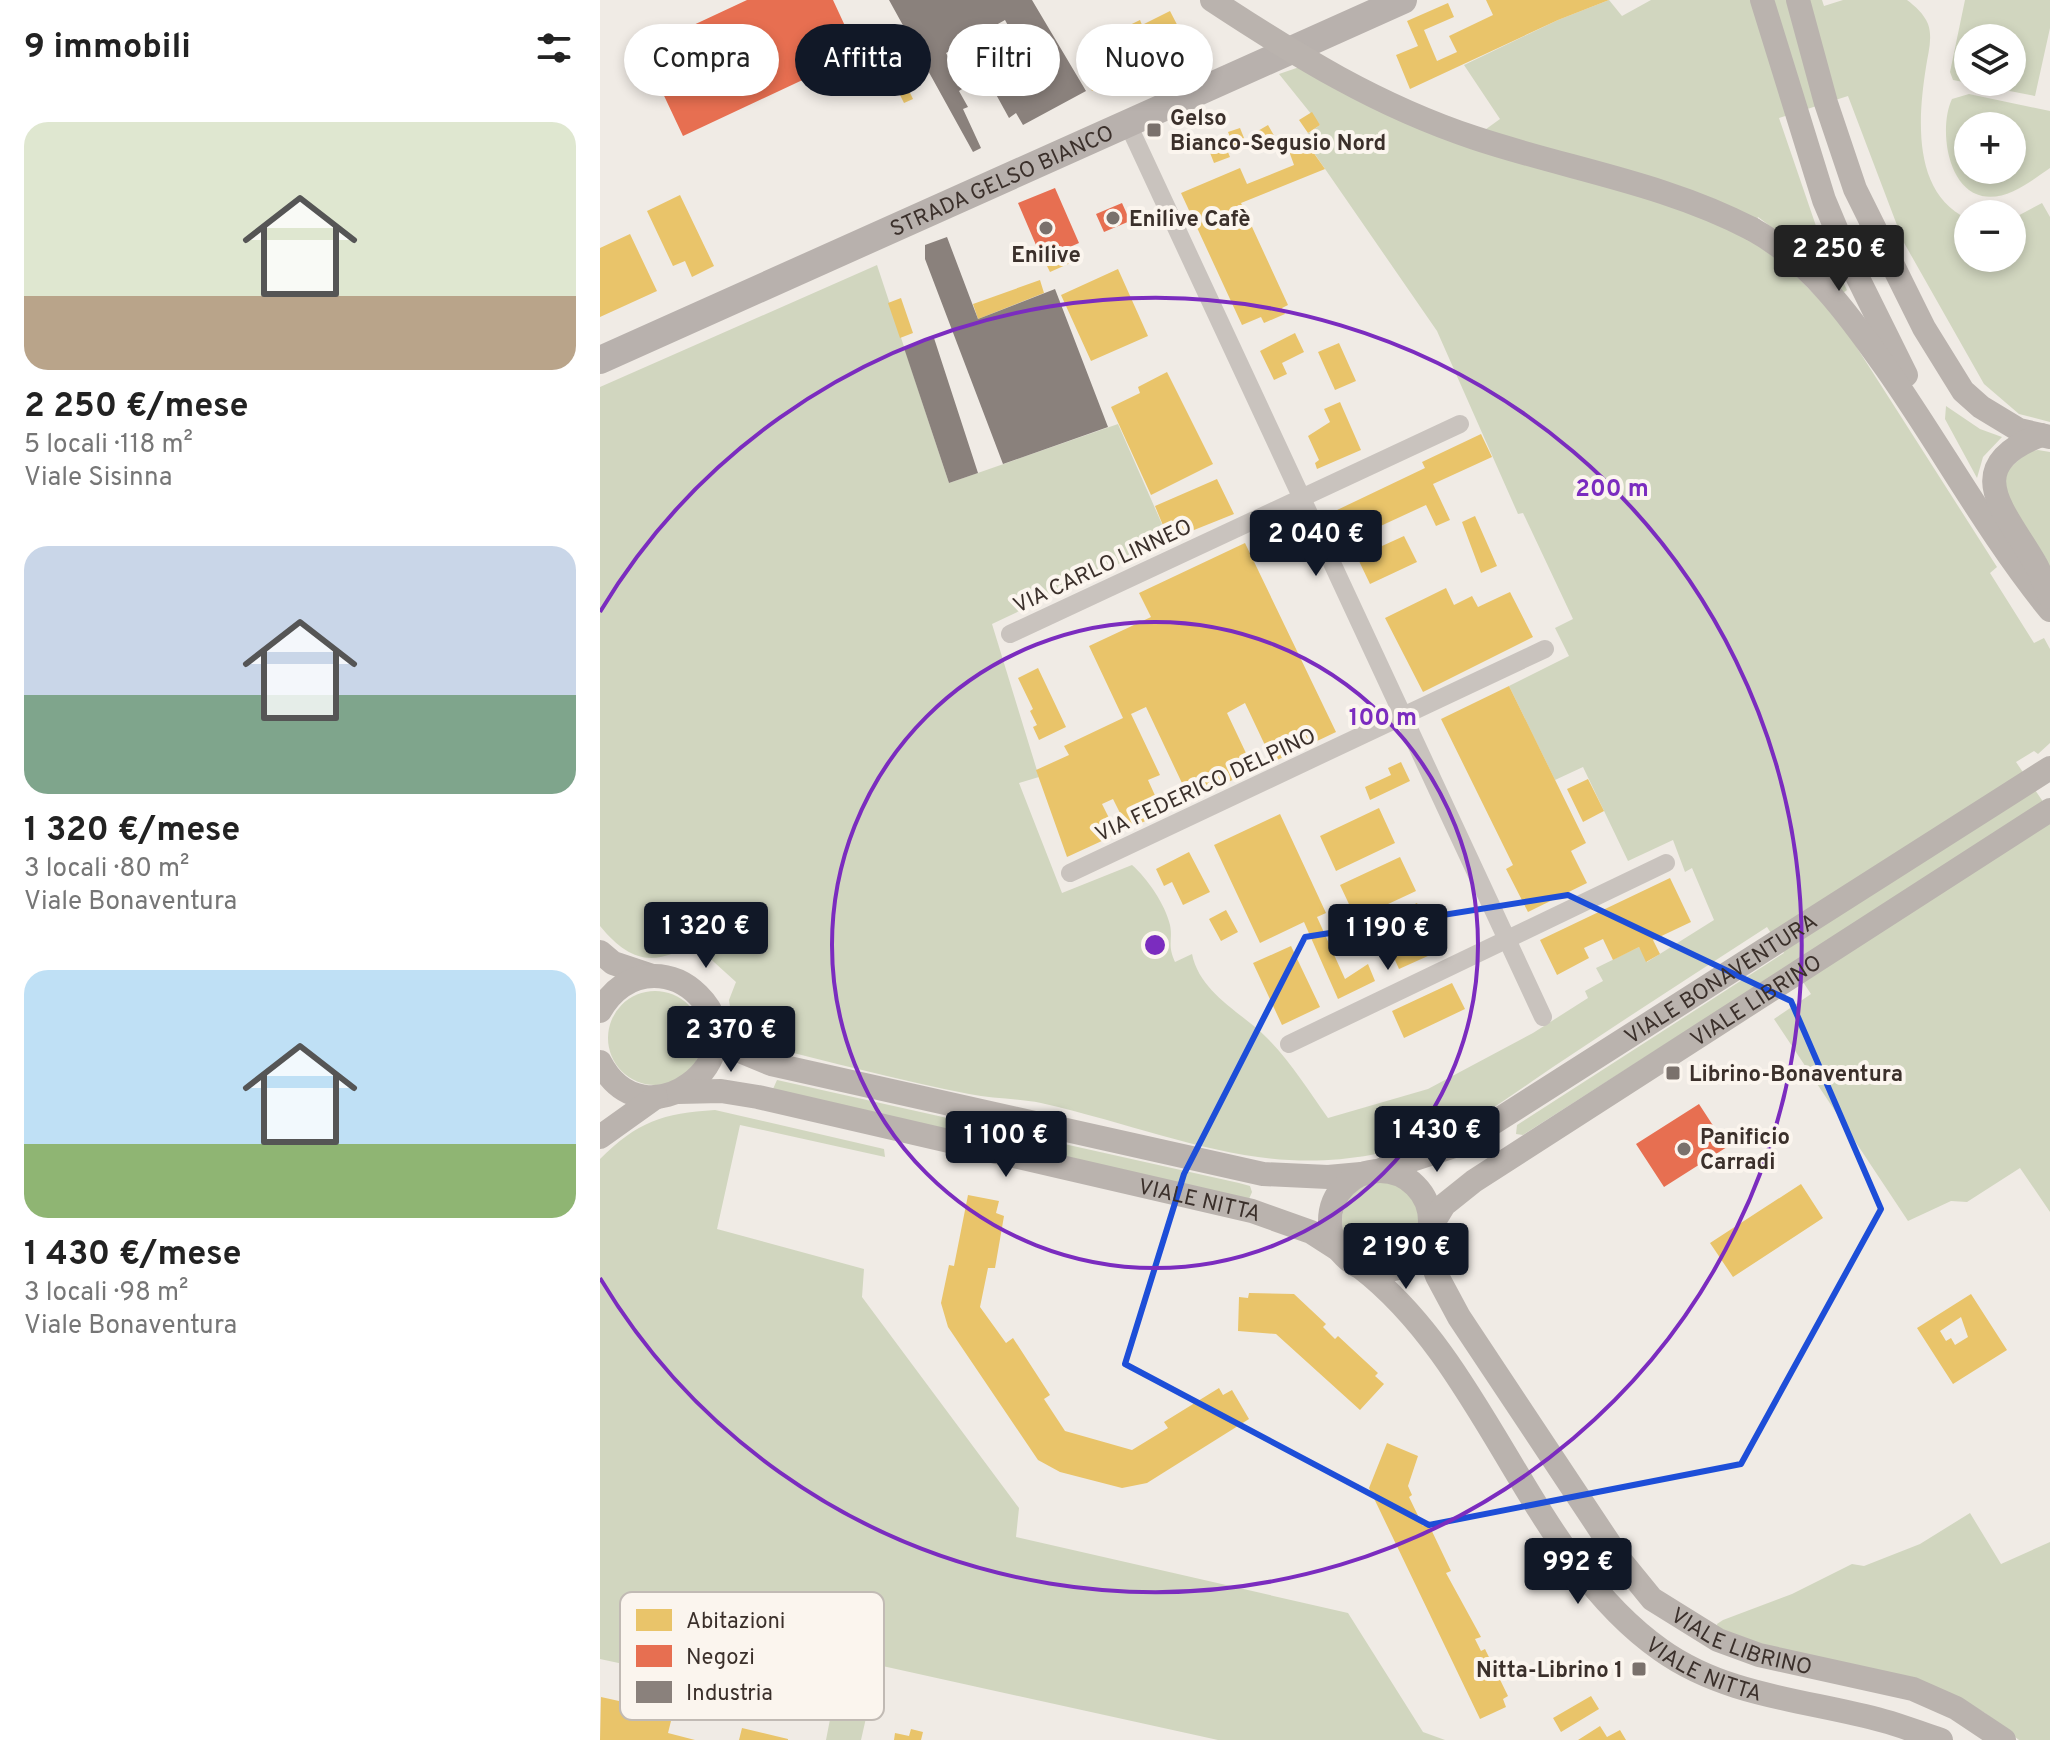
<!DOCTYPE html>
<html lang="it">
<meta charset="utf-8">
<style>
:root{--surface:#fff;--page:#f6f6f6;--text:#222;--muted:#767676;--accent:#111827}
body{margin:0;font-family:Overpass,sans-serif;background:var(--page);color:var(--text);height:100vh;display:flex;flex-direction:column;font-size:30px;white-space:nowrap}
*{box-sizing:border-box;margin:0}
p{font-size:26px;color:var(--muted)}
.icon{flex:none;width:44px;height:44px;fill:none;stroke:currentColor;stroke-width:2;stroke-linecap:round;stroke-linejoin:round}
.map{position:relative;flex:1;overflow:hidden}
.details{display:flex;flex-direction:column;background:var(--surface);width:600px}
.details>*{flex:none}
.guide{position:absolute;left:24px;top:24px;width:760px;height:72px;display:flex;gap:16px}
.tools{position:absolute;left:1354px;top:24px;display:grid;gap:16px}
.tools a{display:grid;place-items:center;width:72px;height:72px;border-radius:50%;background:var(--surface);box-shadow:0 4px 12px #0003;font-size:40px}
.price{position:absolute;translate:-50% -68px;padding:0 18px;border-radius:8px;background:var(--accent);color:#fff;font-size:26px;line-height:52px;filter:drop-shadow(0 2px 4px #0008)}
.price::after{content:'';position:absolute;left:50%;top:48px;width:24px;height:18px;margin-left:-12px;background:inherit;clip-path:polygon(0 0,100% 0,50% 100%)}
.price.current{background:#222;color:#fff}
ul{padding:0;list-style:none}
li{display:grid;align-content:center;gap:16px;height:424px;padding:0 24px}
li span{display:grid;place-items:center;height:248px;border-radius:24px;color:#555}
li>.icon{margin-inline-start:auto}
span .icon{width:144px;height:144px;fill:#fffc;stroke-width:1}
li b{font-size:34px}
h2{display:flex;justify-content:space-between;align-items:center;height:96px;padding:0 24px;font-size:34px}
.tag{padding:0 28px;border-radius:36px;background:var(--surface);box-shadow:0 4px 12px #0003;font-size:28px;line-height:72px}
.tag.current{background:var(--accent);color:#fff}
main{display:flex;flex:1;min-height:0}
.map>svg:first-child{display:block}
</style>
<main>
<section class="details">
<h2>9 immobili<svg class="icon" aria-label="filters" viewBox="0 0 24 24"><path d="M4 7h16M4 17h16"/><circle cx="9" cy="7" r="2"/><circle cx="15" cy="17" r="2"/></svg></h2>
<ul>
<li><span style="background:linear-gradient(#dfe7d0 70%,#b9a48a 0)"><svg class="icon" aria-label="home" viewBox="0 0 24 24"><path d="M3 11l9-7 9 7M6 9v11h12V9"/></svg></span><div><b>2 250 €/mese</b><p>5 locali · 118 m²</p><p>Viale Sisinna</p></div></li>
<li><span style="background:linear-gradient(#c9d6e8 60%,#7fa58c 0)"><svg class="icon" aria-label="home" viewBox="0 0 24 24"><path d="M3 11l9-7 9 7M6 9v11h12V9"/></svg></span><div><b>1 320 €/mese</b><p>3 locali · 80 m²</p><p>Viale Bonaventura</p></div></li>
<li><span style="background:linear-gradient(#bfe0f5 70%,#8fb573 0)"><svg class="icon" aria-label="home" viewBox="0 0 24 24"><path d="M3 11l9-7 9 7M6 9v11h12V9"/></svg></span><div><b>1 430 €/mese</b><p>3 locali · 98 m²</p><p>Viale Bonaventura</p></div></li>
</ul>
</section>
<div class="map">
<svg width="1450" height="1740" viewBox="0 0 1450 1740">
<rect width="100%" height="100%" fill="#f0ebe5"/>
<path fill="#d1d6bf" fill-rule="evenodd" d="M1009,0L1022,16L1051,0H1222L1224,6L1243,0H1307C1315,6 1324,14 1328,24C1333,38 1328,53 1326,67C1318,118 1312,193 1368,219V258H1412V219L1442,203L1450,217V422L1419,414L1384,384L1303,241L1248,96L1179,118L1216,226L1247,290L1243,293L1194,244L1158,217L1148,238L1186,266L1238,318L1397,567L1390,573L1434,643L1444,638L1450,649V743L1438,754L1434,751L1416,762L1450,812V1212L1420,1168L1367,1202L1351,1201L1308,1221L1174,1019L1211,994L1191,964L923,1135L916,1134L917,1125L1184,953L1167,927C1097,972 1028,1017 959,1063C922,1087 883,1119 841,1135C686,1194 589,1137 441,1103C417,1098 392,1099 369,1094C298,1080 227,1061 157,1044L133,1026L129,1000L136,982L93,943C53,968 29,961 0,926V387L277,265L349,483L518,424L569,540L392,624L439,777L419,783L462,893L532,865C547,878 565,904 570,925C573,940 567,945 575,962L592,954C600,993 641,1012 666,1037C690,1061 708,1090 728,1118L828,1089L933,1033L988,998L985,991L1003,981L996,968L1039,947L1047,962L1114,920L1092,868L1085,872L1073,840L1028,861L983,767L955,780L909,686L969,656L955,628L973,619L923,513L918,514L837,331L703,137L720,125L679,74L720,60L864,145L900,119L864,65L958,20Z
M1365,0H1450V28L1435,96L1353,80L1350,72ZM1368,38H1412V82H1368Z
M1369,94L1450,111V168C1431,181 1407,201 1382,196C1346,188 1339,126 1352,99ZM1368,126H1412V170H1368Z
M1346,406L1380,429L1402,437L1383,457L1377,478L1345,419Z
M1438,450L1450,452V575L1406,506V472L1427,452Z
M8 1038a47 47 0 1 1 94 0a47 47 0 1 1-94 0Z
M177,1080L639,1183L650,1186L652,1192L649,1199L173,1089Z
M115,1110L284,1149L285,1157L140,1125L117,1229L264,1269L262,1297L419,1508L416,1537L748,1613L823,1732L845,1740H618L278,1665L261,1740H226L232,1709L0,1659V1159C37,1122 63,1113 115,1110Z
M742 1221a39 39 0 1 1 78 0a39 39 0 1 1-78 0Z
M1370,1513L1401,1564L1450,1542V1740H1419L1385,1713L1352,1694L1167,1646L1118,1629L1117,1624L1123,1620L1192,1594L1252,1564L1264,1566L1320,1544Z"/>
<path fill="#e9c46a" fill-rule="evenodd" d="M886,0H1009L958,20L810,89L796,55L818,46L807,21L848,3L854,17L824,30L837,61L857,52L849,36L893,15Z
M570,11L587,44L492,91L476,59L504,44L501,39L540,20L542,25Z
M299,70L313,99L304,103L290,75Z
M712,112L720,125L708,133L699,120Z
M668,125L676,139L664,145L656,132Z
M640,128L646,143L634,147L628,132Z
M618,140L621,147L625,145L630,157L614,163L607,145Z
M706,142L725,169L641,203L688,305L682,308L685,314L664,323L661,317L642,325L581,193L640,168L647,184L694,165L689,151Z
M80,195L114,266L92,277L85,261L73,266L47,211Z
M30,234L57,291L0,317V248Z
M471,247L477,260L450,272L446,264L456,260L453,254Z
M518,269L548,336L491,361L461,295Z
M440,280L444,293L378,319L373,304Z
M301,298L313,333L300,338L288,303Z
M695,333L704,352L682,363L687,374L674,380L660,351Z
M739,343L756,381L735,390L718,352Z
M567,372L613,464L551,495L511,407L540,393L538,387Z
M740,402L761,450L717,469L715,463L719,460L708,436L730,422L724,409Z
M881,434L892,457L833,484L850,520L836,526L826,505L774,529L782,546L804,536L817,562L770,584L735,511L825,468L822,462Z
M617,479L634,514L569,540L555,506Z
M875,516L897,566L881,573L862,522Z
M645,543L736,732L673,762L645,703L627,713L654,770L590,800L546,707L531,714L560,775L548,780L563,813L528,829L513,799L502,804L517,834L467,857L436,770L469,755L464,746L523,718L489,646L551,617L539,593Z
M846,588L854,605L872,596L878,607L910,592L933,637L823,692L785,618Z
M438,668L466,727L439,740L433,727L437,725L430,711L433,709L418,678Z
M909,686L986,843L971,851L987,883L928,912L906,869L913,865L841,719Z
M801,762L810,781L770,800L765,787L791,775L788,768Z
M988,779L1004,811L983,822L967,789Z
M779,808L795,843L736,871L720,836Z
M680,814L726,913L717,917L745,979L768,964L775,981L738,999L704,922L660,943L614,845Z
M589,852L610,892L583,905L572,882L564,886L556,869Z
M800,857L816,891L756,919L740,885Z
M1070,878L1091,922L1053,940L1060,954L1046,962L1039,947L1013,960L1003,939L984,948L989,958L957,975L940,940Z
M817,903L839,951L799,969L787,942L771,949L762,928Z
M626,910L638,932L621,941L609,919Z
M691,946L720,1007L682,1025L653,963Z
M852,983L865,1009L804,1038L792,1011Z
M1201,1184L1223,1218L1133,1277L1110,1243Z
M368,1195L399,1201L396,1213L404,1216L395,1268H388L380,1307L406,1343L413,1338L450,1395L444,1399L465,1431L532,1450L568,1428L564,1422L619,1388L623,1395L632,1390L649,1419L547,1483L522,1488L460,1472L438,1460L348,1327L341,1303L349,1265L354,1266Z
M649,1293L694,1294L726,1324L723,1327L735,1339L738,1336L778,1373L775,1376L784,1384L760,1410L676,1334L638,1331L639,1297L648,1298Z
M1371,1294L1407,1350L1353,1384L1317,1328ZM1361,1317L1368,1337L1355,1345L1351,1338L1346,1341L1340,1331Z
M787,1443L818,1456L808,1486L812,1495L809,1497L823,1526L828,1523L851,1571L846,1573L881,1637L875,1639L881,1651L885,1649L908,1696L903,1699L906,1707L880,1719L769,1488Z
M991,1696L999,1709L961,1732L953,1718Z
M1,1697L73,1713L68,1733L95,1740H0Z
M1000,1726L1007,1737L1020,1730L1026,1740H978Z
M142,1728L188,1739V1740H139Z
M311,1729L323,1732L321,1740H294L295,1733L309,1736Z"/>
<path fill="#e76f51" d="M147,0H233L258,54L83,136L42,49Z
M455,188L479,243L442,259L418,203Z
M522,203L530,221L504,232L496,214Z
M1099,1104L1127,1147L1064,1187L1036,1144Z"/>
<path fill="#8a817c" d="M289,0H432L486,91L423,125L416,113L409,118L387,78L425,57L405,20L346,53L365,87L359,91L368,107L363,109L381,148L373,152Z
M347,237L378,319L455,289L508,427L403,464L325,259V245Z
M334,338L378,473L349,483L304,348Z"/>
<g fill="none" stroke-linecap="round" stroke-linejoin="round">
<path stroke="#c9c3be" stroke-width="18" d="M527,122L943,1017
M410,634L860,424
M470,873L945,649
M689,1044L1066,863"/>
<g stroke="#bab3ae" stroke-width="24">
<path d="M1162,0L1224,200L1250,262L1306,375"/>
<path d="M1198,0L1226,103L1255,189L1324,328L1363,391L1381,407L1419,430L1450,437"/>
<path d="M1152,229C1210,261 1249,315 1286,368C1342,448 1389,535 1450,610"/>
<path d="M1441,435C1357,467 1406,512 1435,563C1441,573 1445,586 1450,597"/>
<path d="M0,952L13,963L52,976"/>
<path d="M0,1011C11,991 30,976 54,976C71,976 86,983 98,995C161,1057 45,1148 0,1062"/>
<path d="M113,1021L142,1052L171,1064L663,1174L728,1177L761,1174"/>
<path id="s1" d="M78,1092L121,1091L158,1097L652,1211L711,1232L739,1250"/>
<path d="M0,1137L56,1097"/>
<path id="s2" d="M781,1170L860,1144L1450,768"/>
<circle cx="780" cy="1221" r="50"/>
<path id="s3" d="M830,1228L844,1205L874,1181L1450,810"/>
<path id="s4" d="M825,1243L837,1276L859,1317L1021,1561L1052,1599L1118,1640L1159,1655L1313,1689L1356,1708L1404,1740"/>
<path id="s5" d="M760,1267C888,1365 930,1558 1061,1650C1127,1697 1208,1700 1284,1721C1303,1726 1322,1734 1341,1740"/>
</g>
<path stroke="#b8b1ad" stroke-width="28" id="s6" d="M0,360L803,0"/>
<path stroke="#bab3ae" stroke-width="24" d="M612,0C697,56 778,106 875,138C968,169 1064,183 1152,229"/>
</g>
<path fill="none" stroke="#1d4ed8" stroke-width="6" stroke-linejoin="round" d="M968,895L1191,1001L1281,1209L1141,1464L829,1525L525,1364L584,1174L705,937Z"/>
<g fill="none" stroke="#7b2cbf" stroke-width="4">
<circle cx="555" cy="945" r="323"/>
<path d="M0 612A647 647 0 1 1 0 1278"/>
</g>
<g fill="#7a716c" stroke="#fbf5ee" stroke-width="3">
<rect x="546" y="122" width="16" height="16" rx="4"/>
<circle cx="513" cy="218" r="8"/>
<circle cx="446" cy="228" r="8"/>
<rect x="1065" y="1065" width="16" height="16" rx="4"/>
<circle cx="1084" cy="1149" r="8"/>
<rect x="1031" y="1661" width="16" height="16" rx="4"/>
</g>
<g text-anchor="middle" stroke-width="8" stroke-linejoin="round" paint-order="stroke">
<g font-size="22" font-weight="bold" fill="#3b302b" stroke="#fbf5ee" text-anchor="start">
<text x="570" y="125">Gelso<tspan x="570" dy="25">Bianco-Segusio Nord</tspan></text>
<text x="529" y="226">Enilive Cafè</text>
<text x="446" y="262" text-anchor="middle">Enilive</text>
<text x="1089" y="1081">Librino-Bonaventura</text>
<text x="1100" y="1144">Panificio<tspan x="1100" dy="25">Carradi</tspan></text>
<text x="1023" y="1677" text-anchor="end">Nitta-Librino 1</text>
</g>
<g font-size="22" fill="#3b302b" stroke="#fbf5ee">
<text dy="8" stroke="none"><textPath href="#s6" startOffset="440">STRADA GELSO BIANCO</textPath></text>
<text transform="translate(502 565) rotate(-25)" y="8">VIA CARLO LINNEO</text>
<text transform="translate(605 784) rotate(-25)" y="8">VIA FEDERICO DELPINO</text>
<text dy="8" stroke="none"><textPath href="#s2" startOffset="392">VIALE BONAVENTURA</textPath></text>
<text dy="8" stroke="none"><textPath href="#s3" startOffset="400">VIALE LIBRINO</textPath></text>
<text dy="8" stroke="none"><textPath href="#s1" startOffset="534">VIALE NITTA</textPath></text>
<text dy="8" stroke="none"><textPath href="#s4" startOffset="524">VIALE LIBRINO</textPath></text>
<text dy="8" stroke="none"><textPath href="#s5" startOffset="538">VIALE NITTA</textPath></text>
</g>
</g>
<rect x="20" y="1592" width="264" height="128" rx="12" fill="#fbf5ee" stroke="#c1bab4" stroke-width="2"/>
<rect x="36" y="1609" width="36" height="22" fill="#e9c46a"/>
<rect x="36" y="1645" width="36" height="22" fill="#e76f51"/>
<rect x="36" y="1681" width="36" height="22" fill="#8a817c"/>
<g font-size="22" fill="#3b302b">
<text x="86" y="1628">Abitazioni</text>
<text x="86" y="1664">Negozi</text>
<text x="86" y="1700">Industria</text>
</g>
<circle cx="555" cy="945" r="12" fill="#7b2cbf" stroke="#fbf5ee" stroke-width="4"/>
<g font-size="24" text-anchor="middle" font-weight="bold" fill="#7b2cbf" stroke="#fbf5ee" stroke-width="8" stroke-linejoin="round" paint-order="stroke">
<text x="1012" y="496">200 m</text>
<text x="783" y="725">100 m</text>
</g>
</svg>
<div class="tools">
<a><svg class="icon" aria-label="layers" viewBox="0 0 24 24"><path d="M12 4l9 5-9 5-9-5zM3 14l9 5 9-5"/></svg></a>
<a>+</a>
<a>−</a>
</div>
<b class="price current" style="left:1239px;top:293px">2 250 €</b>
<b class="price" style="left:716px;top:578px">2 040 €</b>
<b class="price" style="left:106px;top:970px">1 320 €</b>
<b class="price" style="left:788px;top:972px">1 190 €</b>
<b class="price" style="left:131px;top:1074px">2 370 €</b>
<b class="price" style="left:837px;top:1174px">1 430 €</b>
<b class="price" style="left:406px;top:1179px">1 100 €</b>
<b class="price" style="left:806px;top:1291px">2 190 €</b>
<b class="price" style="left:978px;top:1606px">992 €</b>
<div class="guide">
<a class="tag">Compra</a>
<a class="tag current">Affitta</a>
<a class="tag">Filtri</a>
<a class="tag">Nuovo</a>
</div>
</div>
</main>
